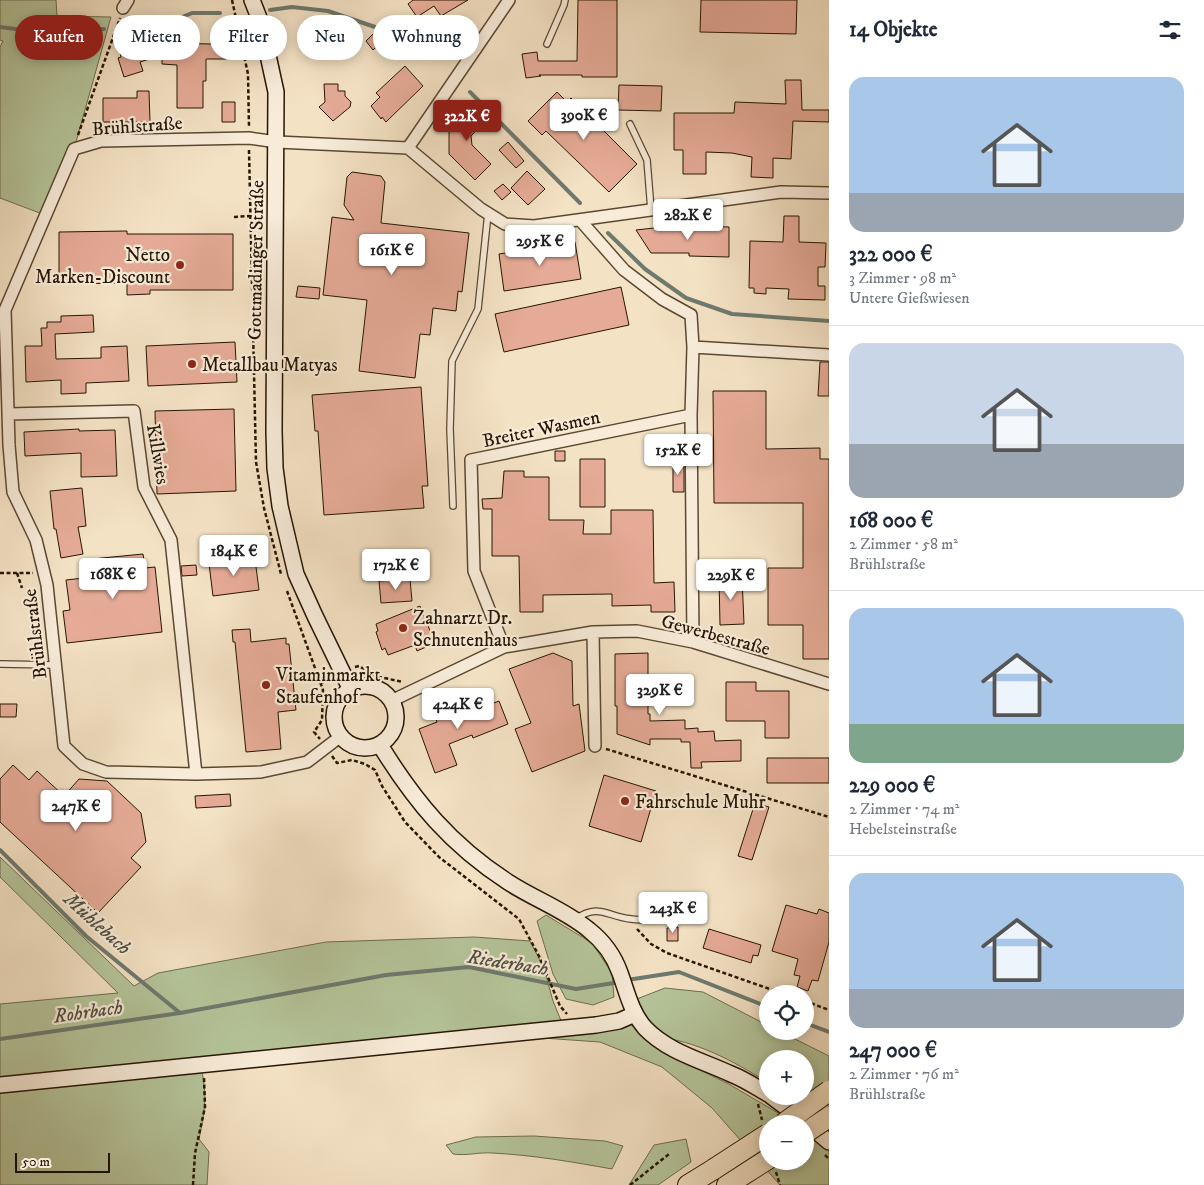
<!DOCTYPE html>
<html lang="de">
<meta charset="utf-8">
<style>
:root{--surface:#fff;--page:#f2f2f3;--text:#1f2937;--muted:#747a83;--line:#e0e1e3;--accent:#8f2418}
body{margin:0;font-family:"IM FELL DW Pica",serif;background:var(--page);color:var(--text);height:100vh;display:flex;flex-direction:column;font-size:19px;white-space:nowrap}
*{box-sizing:border-box;margin:0}
p{font-size:16px;color:var(--muted)}
.icon{flex:none;width:28px;height:28px;fill:none;stroke:currentColor;stroke-width:2;stroke-linecap:round;stroke-linejoin:round}
.map{position:relative;flex:1;overflow:hidden}
.side{display:flex;flex-direction:column;background:var(--surface);width:375px}
.side>*{flex:none}
.top-card{position:absolute;left:15px;top:15px;width:475px;height:45px;display:flex;gap:10px}
.fabs{position:absolute;left:759px;top:985px;display:grid;gap:10px}
.fabs a{display:grid;place-items:center;width:55px;height:55px;border-radius:50%;background:var(--surface);box-shadow:0 2px 12px #0003;font-size:25px}
.scale{position:absolute;left:15px;bottom:12px;width:95px;box-sizing:border-box;padding-left:5px;border:2px solid #261601;border-top:0;font-size:14px;line-height:18px;white-space:nowrap;color:#261601;-webkit-text-stroke:4px #f8ecd9;paint-order:stroke}
.price{position:absolute;translate:-50% -42px;padding:0 11px;border-radius:5px;background:#fff;color:#222;font-size:16px;line-height:32px;filter:drop-shadow(0 1px 2px #0008)}
.price::after{content:'';position:absolute;left:50%;top:30px;width:15px;height:11px;margin-left:-8px;background:inherit;clip-path:polygon(0 0,100% 0,50% 100%)}
.price.current{background:var(--accent);color:#fff}
ul{padding:0;list-style:none}
li{display:grid;align-content:center;gap:10px;height:265px;padding:0 20px}
li+li{border-top:1px solid var(--line)}
li span{display:grid;place-items:center;height:155px;border-radius:15px;color:#555}
li>.icon{margin-inline-start:auto}
span .icon{width:90px;height:90px;fill:#fffc;stroke-width:1}
li b{font-size:21px}
h2{display:flex;justify-content:space-between;align-items:center;height:60px;padding:0 20px;font-size:21px}
.chip{padding:0 18px;border-radius:22px;background:var(--surface);box-shadow:0 2px 12px #0003;font-size:18px;line-height:45px}
.chip.current{background:var(--accent);color:#fff}
main{display:flex;flex:1;min-height:0}
.map>svg:first-child{display:block}
</style>
<main>
<div class="map">
<svg width="829" height="1185" viewBox="0 0 829 1185">
<rect width="100%" height="100%" fill="#f4e2c5"/>
<filter id="stains"><feTurbulence type="fractalNoise" baseFrequency=".004" numOctaves="4"/><feColorMatrix values="0 0 0 0 .2 0 0 0 0 .09 0 0 0 0 .02 0 0 0 .5 -.17"/></filter>
<radialGradient id="worn" r=".72"><stop offset=".6" stop-color="#630" stop-opacity="0"/><stop offset="1" stop-color="#630" stop-opacity=".3"/></radialGradient>
<path fill="#b5c49a" stroke="#6e6d4e" d="M0,0H56L57,16L111,17L74,149L45,215L0,198V47L3,41L0,40Z
M0,857L134,986L158,973L326,942L474,937L530,941L544,968L553,1001L564,1028L635,1014L629,1002L665,988L703,992L767,1025L768,1031H779L829,1056V1119L791,1096H805V1059H768L767,1082C733,1061 695,1040 655,1037L679,1060L727,1083L797,1124H768V1161H805V1128L829,1142V1185H780L712,1108L662,1067L600,1042L499,1035L200,1064C208,1094 205,1110 199,1139L209,1152L207,1185H0V1004L118,993L0,877Z
M546,915L592,943L612,973L614,997L593,1005L566,999L553,974L537,921Z
M534,1136L605,1141L623,1146L612,1169C573,1162 533,1155 492,1153C479,1152 467,1156 453,1154L446,1145L476,1137Z
M686,1139L691,1162L658,1185H629L654,1145Z"/>
<g fill="none" stroke-linecap="round" stroke-linejoin="round">
<path stroke="#6d7a6e" stroke-width="4" d="M270,10L292,7L328,11L378,28L430,58
M130,24H165L192,13H220
M0,27C35,32 69,33 104,29
M470,92L580,203
M608,233L645,269L686,298L732,314L829,321
M0,850L86,936L180,1013
M627,980L679,972L768,1007
M805,1023L829,1032
M0,1039L180,1013L386,975L469,967L576,989L620,982"/>
</g>
<path fill="#e6ab97" stroke="#261601" d="M413,0H468L441,16L434,6L417,17L408,4Z
M578,0H617V77H582V75H539L541,76L526,78L522,54L537,52L538,61H577Z
M701,0H797L796,34L700,32Z
M375,32L383,41L373,50L366,41Z
M214,41H226V59H206V81H203V108H177V65L162,64V55L140,62L143,71L124,77L118,58L121,57L120,53L149,43L214,44Z
M405,66L423,86L386,122L382,117L381,119L371,106L380,97L376,93Z
M785,80H801L802,110H829V122L793,121L791,159L773,158V178L751,177L752,157L732,153L706,152V174H683V150H674V113H734L735,102L786,104Z
M324,84H338V91H345V96L351,102L350,107L333,121L319,107L325,102Z
M619,85L662,86L661,111L618,110Z
M137,91H149L150,122H103V98H137Z
M557,92L567,102L571,98L637,164L609,192L546,131L542,135L528,121Z
M222,102H235V122H222Z
M469,104L485,121L471,136L472,145L491,164L475,180L449,154V125Z
M508,142L524,161L516,168L499,150Z
M527,171L545,189L528,205L511,188Z
M352,172L381,176L385,182L381,223L469,233L462,292L458,291L456,311L433,308L430,335L420,334L415,378L359,371L367,300L323,295L332,217L354,220L344,205L347,177Z
M503,184L511,192L502,200L494,191Z
M784,216H799V242L826,243L825,267H818V286H825V300L788,299L789,289L766,288V294L754,293V288H749L750,241L783,242Z
M690,226L729,227V257L689,256V253H651L636,230L654,228H690Z
M127,231V234H233V290H150V294L127,295V283L59,284V232Z
M575,242L581,279L504,291L499,254Z
M298,286L320,288L319,299L296,297Z
M621,287L629,325L504,352L495,314Z
M93,315L94,332L55,334L56,359L101,358V347L127,346L129,381L86,383V393L61,394V380L26,382L25,346H42L41,328H47V322H61V316Z
M235,342L237,382L148,386L146,346Z
M820,362H829V396H818Z
M421,387L428,486H422L424,508L324,515L318,431H315L312,395Z
M713,391H766V449L820,448V459H829V659H803V625H768V568H803V503H714Z
M234,409L236,491L157,494L155,411Z
M79,429V431L115,430L117,476L81,477V453L25,456L24,432Z
M555,451H565V461H555Z
M580,459H605V507H580Z
M673,461H684V492H673Z
M504,471H524V477H549V520H584L583,534H611V510H653L654,583L674,582L675,612H651V605L612,606V594L543,595V612H520L519,556H492V509H483L482,499L502,498Z
M82,488L86,526L78,527L83,554L61,558L56,529H54L50,491Z
M143,554L145,568L155,567L162,632L67,643L63,611L70,610L66,580L84,578L82,560Z
M255,559L259,590L213,596L209,564Z
M196,565L197,575L182,576L181,566Z
M742,577L744,624L720,625L719,578Z
M410,579L412,601L381,603L379,581Z
M420,606L435,643L417,651L415,645L388,655L385,648L382,650L376,632L378,631L376,624Z
M250,629L251,642L286,638V644H289L296,710L278,712L281,749L246,752L235,642H233L232,630Z
M553,653L572,661L573,706L579,704L585,751L532,772L515,729L531,723L509,669Z
M648,653V714H650V721L685,720V729L698,728V732L714,731L715,741L741,740V761L701,762L702,768H691L690,742H681V739H650V745L617,734V706H615V654Z
M726,682H756V691H789V738H765V721H726Z
M456,700L462,715L499,701L508,724L473,738L472,735L449,744L457,765L435,773L419,729L437,722L432,709Z
M0,704H17L16,717H0Z
M767,758H829V783H767Z
M13,765L29,780L37,771L64,796L79,779L107,781L141,813L146,842L131,858L141,867L98,913L0,822V779Z
M604,775L656,791L641,842L589,826Z
M230,794L231,806L196,808L195,796Z
M755,803L769,807L752,860L738,856Z
M786,905L817,914L819,909L829,913V942L818,981L812,980L808,991L797,987L800,976L794,975L798,959L772,951Z
M678,927V941H667V928Z
M709,929L761,945L758,956L753,955L751,963L703,948Z"/>
<g fill="none" stroke-linecap="round" stroke-linejoin="round">
<g stroke="#5a4932" stroke-width="8">
<path id="lane" d="M547,44L564,5L565,0
M630,124L647,160L651,210
M453,506L450,429L452,361L478,309L488,213
M0,664L56,665
M575,919C600,903 605,916 631,919C646,921 663,920 678,919"/>
</g>
<g stroke="#5a4932" stroke-width="14">
<path id="street" d="M123,8L128,0
M408,148L481,209L505,224L534,226L781,192L829,193
M408,148L509,0
M580,220L624,270L662,299L691,315L693,347L691,415L693,642
M693,347L829,355
M8,414L134,411L144,487L171,540L196,774
M593,632L595,746
M504,647L474,571L471,460L691,415
M391,701L504,647L593,632L637,631L693,642L829,684
M341,736L307,762L261,772L196,774L106,772L83,764L64,746L47,585L36,540L13,492L9,445L5,310L74,149L101,141L249,138L277,142L408,148"/>
</g>
<g stroke="#261601" stroke-width="18">
<path id="secondary" d="M252,0L261,23L276,92L274,431L275,468L280,506L296,574L315,616L351,690
M334 717a31 31 0 1 1 62 0a31 31 0 1 1-62 0Z
M380,745C415,802 451,845 508,882C534,899 565,910 589,930C603,941 614,956 620,973C627,992 631,1012 645,1028C668,1052 701,1060 731,1074C744,1079 756,1087 768,1094
M0,1085L596,1025L619,1021L635,1014
M771,1096L803,1120L829,1142"/>
</g>
<g stroke="#261601" stroke-width="22">
<path id="highway" d="M688,1185L714,1169
M727,1185L768,1159"/>
</g>
<path stroke="#261601" stroke-width="2.5" stroke-dasharray="4 2.5" stroke-linecap="butt" d="M232,0L248,74L249,127
M78,135L120,18
M249,150L256,462L264,508L281,574
M234,217L250,216
M0,573H33
M17,573L22,588
M287,591L323,690L322,720L314,732L320,739
M355,667L359,666L375,676L403,682
M321,683L332,678
M606,749L829,817
M332,756L337,763L352,760L365,764L375,770L382,786L405,822L439,857L519,919L539,956L560,1006L567,1014
M637,929L651,944L667,953L784,994
M805,1001L829,1010
M758,1104L762,1120
M825,1155L829,1159
M776,1172L780,1185
M193,1185L195,1153L205,1107L204,1078
M630,1185L669,1154"/>
<use href="#lane" stroke="#f8ecd9" stroke-width="5.5"/>
<use href="#street" stroke="#f8ecd9" stroke-width="11"/>
<use href="#secondary" stroke="#f8ecd9" stroke-width="15"/>
<use href="#highway" stroke="#f4e2c5" stroke-width="20"/>
<g stroke="#261601" stroke-width="22" stroke-linecap="butt">
<path id="highway-bridge" d="M783,1124L829,1091
M805,1133L829,1117
M714,1169L768,1134"/>
</g>
<use href="#highway-bridge" stroke="#f4e2c5" stroke-width="20"/>
</g>
<g fill="#8f2418" stroke="#f8ecd9" stroke-width="2">
<circle cx="180" cy="265" r="5"/>
<circle cx="192" cy="364" r="5"/>
<circle cx="403" cy="628" r="5"/>
<circle cx="266" cy="685" r="5"/>
<circle cx="625" cy="801" r="5"/>
</g>
<g text-anchor="middle" stroke-width="4.5" stroke-linejoin="round" paint-order="stroke">
<g font-size="19" fill="#261601" stroke="#f8ecd9">
<text transform="translate(137 125) rotate(-4)" y="7">Brühlstraße</text>
<text transform="translate(255 260) rotate(-89)" y="7">Gottmadinger Straße</text>
<text transform="translate(541 428) rotate(-12)" y="7">Breiter Wasmen</text>
<text transform="translate(159 454) rotate(80)" y="7">Killwies</text>
<text transform="translate(34 634) rotate(-97)" y="7">Brühlstraße</text>
<text transform="translate(716 634) rotate(15)" y="7">Gewerbestraße</text>
</g>
<g font-size="19" fill="#261601" stroke="#f8ecd9" text-anchor="start">
<text x="170" y="261" text-anchor="end">Netto<tspan x="170" dy="22">Marken-Discount</tspan></text>
<text x="202" y="371">Metallbau Matyas</text>
<text x="413" y="624">Zahnarzt Dr.<tspan x="413" dy="22">Schnutenhaus</tspan></text>
<text x="276" y="681">Vitaminmarkt<tspan x="276" dy="22">Staufenhof</tspan></text>
<text x="635" y="808">Fahrschule Muhr</text>
</g>
<g font-size="20" font-style="italic" fill="#4f5041" stroke="#f8ecd9">
<text transform="translate(98 923) rotate(42)" y="7">Mühlebach</text>
<text transform="translate(508 962) rotate(9)" y="7">Riederbach</text>
<text transform="translate(88 1011) rotate(-8)" y="7">Rohrbach</text>
</g>
</g>
<rect width="100%" height="100%" filter="url(#stains)"/>
<rect width="100%" height="100%" fill="url(#worn)"/>
</svg>
<div class="fabs">
<a><svg class="icon" aria-label="locate" viewBox="0 0 24 24"><circle cx="12" cy="12" r="6"/><path d="M12 2v4M12 18v4M2 12h4M18 12h4"/></svg></a>
<a>+</a>
<a>−</a>
</div>
<div class="scale">50 m</div>
<b class="price" style="left:584px;top:141px">390K €</b>
<b class="price current" style="left:467px;top:142px">322K €</b>
<b class="price" style="left:688px;top:241px">282K €</b>
<b class="price" style="left:540px;top:267px">295K €</b>
<b class="price" style="left:392px;top:276px">161K €</b>
<b class="price" style="left:678px;top:476px">152K €</b>
<b class="price" style="left:234px;top:577px">184K €</b>
<b class="price" style="left:396px;top:591px">172K €</b>
<b class="price" style="left:113px;top:600px">168K €</b>
<b class="price" style="left:731px;top:601px">229K €</b>
<b class="price" style="left:660px;top:716px">329K €</b>
<b class="price" style="left:458px;top:730px">424K €</b>
<b class="price" style="left:76px;top:832px">247K €</b>
<b class="price" style="left:673px;top:934px">243K €</b>
<div class="top-card">
<a class="chip current">Kaufen</a>
<a class="chip">Mieten</a>
<a class="chip">Filter</a>
<a class="chip">Neu</a>
<a class="chip">Wohnung</a>
</div>
</div>
<section class="side">
<h2>14 Objekte<svg class="icon" aria-label="filters" viewBox="0 0 24 24"><path d="M4 7h16M4 17h16"/><circle cx="9" cy="7" r="2"/><circle cx="15" cy="17" r="2"/></svg></h2>
<ul>
<li><span style="background:linear-gradient(#a9c7e8 75%,#9aa5b1 0)"><svg class="icon" aria-label="home" viewBox="0 0 24 24"><path d="M3 11l9-7 9 7M6 9v11h12V9"/></svg></span><div><b>322 000 €</b><p>3 Zimmer · 98 m²</p><p>Untere Gießwiesen</p></div></li>
<li><span style="background:linear-gradient(#c9d6e8 65%,#9aa5b1 0)"><svg class="icon" aria-label="home" viewBox="0 0 24 24"><path d="M3 11l9-7 9 7M6 9v11h12V9"/></svg></span><div><b>168 000 €</b><p>2 Zimmer · 58 m²</p><p>Brühlstraße</p></div></li>
<li><span style="background:linear-gradient(#a9c7e8 75%,#7fa58c 0)"><svg class="icon" aria-label="home" viewBox="0 0 24 24"><path d="M3 11l9-7 9 7M6 9v11h12V9"/></svg></span><div><b>229 000 €</b><p>2 Zimmer · 74 m²</p><p>Hebelsteinstraße</p></div></li>
<li><span style="background:linear-gradient(#a9c7e8 75%,#9aa5b1 0)"><svg class="icon" aria-label="home" viewBox="0 0 24 24"><path d="M3 11l9-7 9 7M6 9v11h12V9"/></svg></span><div><b>247 000 €</b><p>2 Zimmer · 76 m²</p><p>Brühlstraße</p></div></li>
</ul>
</section>
</main>
